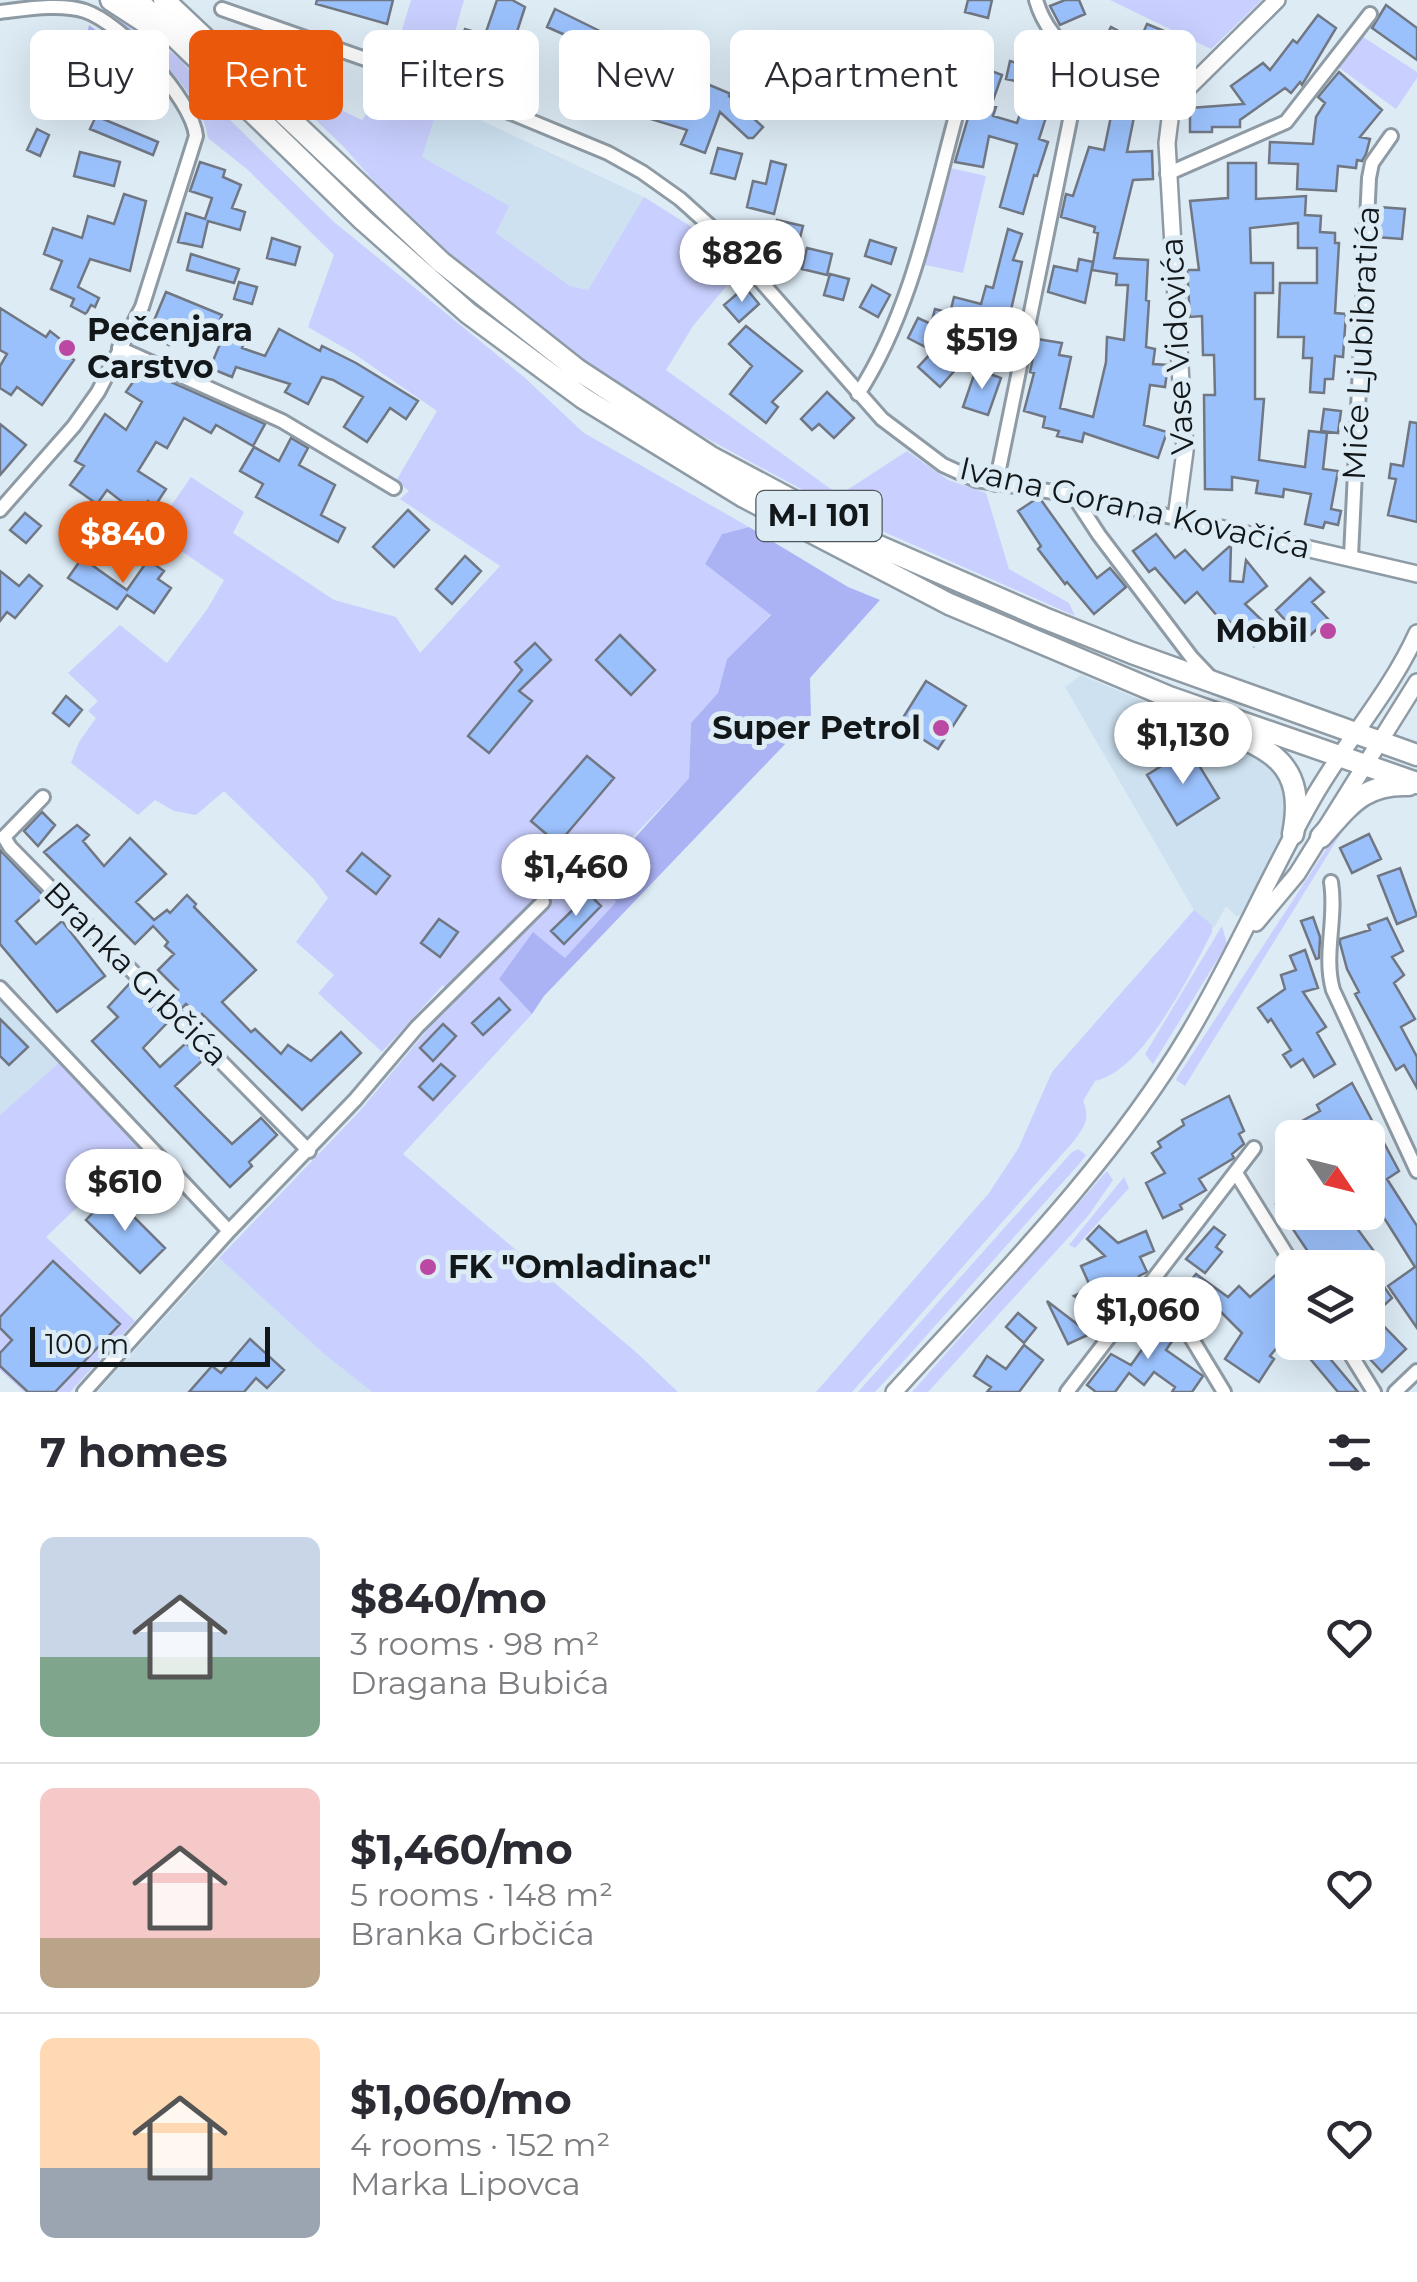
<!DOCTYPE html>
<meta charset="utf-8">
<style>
:root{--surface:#fff;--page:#f2f2f3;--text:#2b2b33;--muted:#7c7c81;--line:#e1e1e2;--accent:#ea580c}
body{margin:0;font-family:Montserrat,sans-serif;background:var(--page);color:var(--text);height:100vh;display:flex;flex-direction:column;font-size:38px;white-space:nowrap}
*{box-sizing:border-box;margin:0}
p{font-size:32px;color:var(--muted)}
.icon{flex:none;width:55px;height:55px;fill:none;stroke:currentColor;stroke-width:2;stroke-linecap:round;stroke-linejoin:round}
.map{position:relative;height:1392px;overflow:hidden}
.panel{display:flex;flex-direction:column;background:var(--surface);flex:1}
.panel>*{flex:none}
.top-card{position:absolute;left:30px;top:30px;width:1358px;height:90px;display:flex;gap:20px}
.needle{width:65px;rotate:125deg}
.controls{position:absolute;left:1275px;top:1120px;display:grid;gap:20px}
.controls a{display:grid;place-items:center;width:110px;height:110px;border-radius:15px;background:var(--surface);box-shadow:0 10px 40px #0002;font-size:50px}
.scale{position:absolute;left:30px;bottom:25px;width:240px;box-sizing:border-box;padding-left:10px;border:5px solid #12171a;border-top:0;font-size:28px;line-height:35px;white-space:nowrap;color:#12171a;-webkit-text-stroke:8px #ddebf5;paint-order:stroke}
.price{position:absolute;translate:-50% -85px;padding:0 22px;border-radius:35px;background:#fff;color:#222;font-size:32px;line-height:65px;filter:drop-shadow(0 2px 5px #0008)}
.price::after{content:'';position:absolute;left:50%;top:60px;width:30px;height:22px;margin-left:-15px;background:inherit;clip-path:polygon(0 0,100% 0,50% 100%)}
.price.current{background:var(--accent);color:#fff}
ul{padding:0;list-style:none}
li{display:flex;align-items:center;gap:30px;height:250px;padding:0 40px}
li+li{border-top:2px solid var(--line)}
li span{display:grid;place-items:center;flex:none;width:280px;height:200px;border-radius:15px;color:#555}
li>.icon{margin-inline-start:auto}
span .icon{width:120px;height:120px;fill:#fffc;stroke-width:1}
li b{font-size:42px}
h2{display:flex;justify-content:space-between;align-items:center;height:120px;padding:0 40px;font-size:42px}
.tag{padding:0 35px;border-radius:15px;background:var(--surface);box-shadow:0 10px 40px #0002;font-size:35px;line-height:90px}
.tag.current{background:var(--accent);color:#fff}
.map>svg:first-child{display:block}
</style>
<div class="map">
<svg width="1417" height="1392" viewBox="0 0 1417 1392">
<rect width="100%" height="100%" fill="#ddebf5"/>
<path fill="#cde1f0" d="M440,101L644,197L588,290L570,286L496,233L508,206L422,157Z
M1081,675L1253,747L1266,756L1286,787L1289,827L1243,915L1236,916L1226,906L1214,928L1194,910L1065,687Z
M0,1000L61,1061L0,1115Z
M219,1258L324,1354L372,1392H97Z"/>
<path fill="#c9cffe" d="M411,0H464L444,71L395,53Z
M1110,0H1262L1211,49Z
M119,14L180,59L226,116L334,222L524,377L584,433L749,527L722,534L705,564L771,614L727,659L718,693L691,723L689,778L627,843L617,901L565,958L534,933L499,979L532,1014L403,1154L637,1353L678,1392H372L324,1354L219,1258L359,1112L454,998L443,985L382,1052L318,993L334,975L296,942L328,898L313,878L224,791L196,815L174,811L155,800L138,815L71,763L79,742L96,718L88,711L98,701L68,673L120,625L167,663L208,608L224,580L153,532L191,477L244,512L233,533L334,600L396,617L420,653L500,566L400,499L409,491L396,481L437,411L353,353L308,327L334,255L248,170L208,138C202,92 149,49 115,20Z
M240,34L322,101L362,120L380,96L391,88L440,101L422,157L509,206L496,233L570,286L588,290L644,197L690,226L739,271L693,326L666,370L835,492L841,494L907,451L948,480L986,493L1009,569L1069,603L1075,616L866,524L641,403L543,331L405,217L344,147L227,35Z
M1360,35L1417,72V78L1396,109L1338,67Z
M946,167L986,176L963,273L921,264Z
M1364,807L1343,830L1185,1086L1176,1080L1178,1076L1346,819Z
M1194,910L1212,925V932C1190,975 1143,1071 1095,1081L1083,1101C1091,1119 1084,1127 1073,1142L852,1392H816L989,1193L1018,1149L1052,1072Z
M1222,926L1227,944L1153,1064L1145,1054Z
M61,1061L139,1148L46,1237L135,1321L70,1392H24L0,1370V1115Z
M1078,1149L1086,1155L1079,1164L901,1364L875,1392H858L1072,1152Z
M1107,1171L1113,1180L1088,1216L928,1392H912Z
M1124,1177L1129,1188L1075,1248L1069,1245Z"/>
<path fill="#abb3f5" d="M89,25L125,51L159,89L78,74Z
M749,527L848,587L880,600L810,678L811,717L544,996L532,1014L499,979L533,932L565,958L616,902L604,872L689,778L691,723L718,693L727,659L771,615L705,564L722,534Z"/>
<path fill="#9bc1fc" stroke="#707783" stroke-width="2.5" d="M317,0H393L387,24L316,4Z
M497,0H512L525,7L513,44L529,48L523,72L457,53L465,29L485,35Z
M968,0H992L988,18L965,12Z
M1065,0H1079L1085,14L1060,25L1050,6Z
M1386,5L1417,28V60L1372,28Z
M555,9L616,39L611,50L591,42L590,46L547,27Z
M1318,15L1336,28L1302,85L1300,82L1291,93L1285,88L1240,120V127H1212V132H1190V108L1244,104L1231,86L1263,63L1270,70L1293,40L1297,43Z
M1147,24L1176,36L1156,75L1100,48L1111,27L1139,42Z
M64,45L79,51L65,88L73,92L66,108L40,97L44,84L50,86Z
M622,47L640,53L639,58L675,71L665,97L690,104L700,81L731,94L729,96L763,127L753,138H748L720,112L705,153L681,144L687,130L569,94L578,70L611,82Z
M1039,52L1064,61L1039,139L1048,142L1037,176L1034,175L1023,214L1000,207L1017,144L989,136L983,167L955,162L973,101L977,102L989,70L1002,75L991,106L996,107L993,116L1017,123L1030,84L1006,79L1010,61L1033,67Z
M1339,72L1382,110L1360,137L1370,139L1366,154L1362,161L1357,160L1356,168L1338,166L1336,191L1297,189L1298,164L1269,163L1270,142L1313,144L1316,117L1325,103L1318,97Z
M1088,82L1114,88L1109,111L1083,106Z
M1114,102L1136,107L1127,152L1152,151L1153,179L1133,180L1114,258L1148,260L1146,300L1149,301L1146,347L1155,349L1153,364L1168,365L1165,387L1150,385L1144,425L1167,432L1158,458L1084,433L1082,442L1057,436L1059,431L1043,427L1045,417L1024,411L1034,373L1030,372L1037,339L1062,343L1059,355L1071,357L1060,408L1093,417L1106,362L1107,337L1124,340L1128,285H1116L1117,274L1092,270L1098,233L1094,232L1095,227L1061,217L1066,194L1073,196L1089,147L1104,150Z
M96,116L158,142L153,155L90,129Z
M37,129L49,135L40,156L27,150Z
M718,148L742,154L735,179L711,173Z
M80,152L120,162L114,186L74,176Z
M771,161L786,165L774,214L747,207L753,181L766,184Z
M200,162L225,170L223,177L241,185L232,208L245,212L240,230L208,221L202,247L178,242L186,213L205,219L212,198L190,191Z
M1228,163H1256V199L1306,196L1305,215L1321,216L1320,232L1335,233V243H1339L1335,313L1346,314L1343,357L1335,356L1333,379H1325L1324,393L1310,392L1312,358H1303L1304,337H1278L1280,283H1317V248H1298V223L1250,228L1251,263H1273V293H1255V399H1264L1259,460L1305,467L1309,431L1327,433L1323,469L1338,471L1331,509L1341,511L1338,525L1325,522L1323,528L1305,524L1311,494L1284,489L1283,497L1256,493L1258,481L1232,477V490L1205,489L1204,395H1215L1214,355H1203L1202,316L1190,317L1187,270H1199L1190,201L1228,198Z
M124,194L146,201L130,271L90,259L78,287L99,298L95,307L91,305L86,314L71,306L74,299L51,289L62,261L44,254L53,228L82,238L88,216L114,224Z
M1379,207L1405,209L1402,239L1376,237Z
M777,220L803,226L797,249L772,243Z
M1008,229L1022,234L1013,260L1022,262L1008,323L1000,320L940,387L918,367L933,351L908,338L918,318L931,324L935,309L950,313L954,297L981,304L986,286L993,288Z
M272,238L300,247L295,265L267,258Z
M870,240L896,248L891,264L865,256Z
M807,248L832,254L827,275L802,269Z
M191,254L239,269L234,283L187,270Z
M1079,259L1093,262L1085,303L1048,292L1054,266L1077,271Z
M830,274L849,279L843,300L824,295Z
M239,282L257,287L252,304L234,299Z
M872,285L890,295L878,317L860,307Z
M745,287L759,304L739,322L724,305Z
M166,292L222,315L215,332L181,321L169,345L148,335Z
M0,308L46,337L50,331L74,350L70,357L74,360L42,405L17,387L11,395L0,388V366L7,354L0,350Z
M746,326L802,371L772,402L778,407L766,423L730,394L752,366L729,344Z
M227,327L249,333L242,348L265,356L279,329L320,351L322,346L356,363L418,401L406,419L390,408L367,442L344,427L363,397L333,380L322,377L308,404L285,392L290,384L236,367L232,377L210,368Z
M142,369L265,424L253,446L216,425L211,433L184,418L167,448L156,442L138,471L166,489L155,506L148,501L139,515L107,490L97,504L70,485L84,466L75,461L105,414L126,430L142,402L126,392Z
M976,369L1001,378L988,415L963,407Z
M827,392L854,418L834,438L819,424L812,430L801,419Z
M1324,409L1341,411L1338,433L1321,431Z
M1410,422L1417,423V522L1388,515L1396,479L1389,478L1391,464L1403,466Z
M0,424L26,445L0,475Z
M291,438L308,448L299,465L335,485L321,515L345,528L338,542L256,497L263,484L240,471L254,447L279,461Z
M1036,499L1041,500L1097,578L1110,568L1126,587L1094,614L1067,582L1065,584L1038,549L1041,546L1018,511Z
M408,510L429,530L394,567L373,547Z
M25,513L41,526L26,543L10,530Z
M1156,534L1175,558L1185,550L1203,570L1231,545L1230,581L1243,582L1246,560L1267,586L1245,604L1271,629L1254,646L1227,619L1223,623L1197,592L1185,603L1155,568L1149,572L1133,551Z
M465,556L481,571L452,604L436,589Z
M82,558L127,590L148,560L164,571L158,579L171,588L154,613L127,595L117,609L68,578Z
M0,571L19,586L29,575L42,586L15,618L7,612L0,621Z
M1310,578L1324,592L1312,602L1328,619L1304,641L1276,610Z
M620,635L655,670L631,695L596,660Z
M535,643L551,660L519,691L532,701L489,753L468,736L522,670L515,662Z
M926,681L966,706L938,749L899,724Z
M66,696L82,710L69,726L53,713Z
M1189,749L1219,798L1177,825L1147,775Z
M587,756L614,778L558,844L531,821Z
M42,812L55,825L38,846L24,831Z
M77,825L89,835L83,841L104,866L130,838L166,874L136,902L154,920L167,910L170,913L187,895L196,904L194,907L256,970L222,1002L251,1032L255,1029L281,1054L288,1045L311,1061L341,1032L361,1053L302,1110L202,1014L200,1016L186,1004L182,1008L171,996L178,990L158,970L174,954L165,946L168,942L153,926L135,944L44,852Z
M1369,834L1381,859L1352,873L1340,848Z
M0,850L44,896L16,921L36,944L62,921L105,976L57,1012L0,944Z
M362,853L390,876L376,894L347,871Z
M1400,868L1417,916L1397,924L1378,876Z
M589,894L601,906L564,944L551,931Z
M1313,917L1320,937L1319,958L1316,959L1301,921Z
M1387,918L1403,951L1392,957L1404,975L1394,983L1415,1019L1401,1027L1417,1057V1088L1404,1065L1396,1070L1355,994L1359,992L1347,969L1340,943V939L1370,930L1368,925Z
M439,919L458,932L440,957L421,943Z
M1305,950L1318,988L1303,992L1326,1027L1317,1033L1335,1064L1314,1077L1303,1059L1291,1067L1283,1055L1291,1050L1271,1019L1268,1022L1258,1008L1285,989L1281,975L1296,970L1290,956Z
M130,983L168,1022L143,1048L160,1067L186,1043L203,1060L175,1086L202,1114L232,1144L261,1118L277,1135L249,1162L252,1166L230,1187L92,1041L118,1017L108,1007Z
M499,998L510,1010L483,1035L472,1023Z
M0,1019L28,1047L9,1065L0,1056Z
M443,1024L456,1036L433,1061L420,1048Z
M441,1064L455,1076L433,1100L419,1087Z
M1352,1083L1399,1171L1387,1179L1417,1226V1328L1388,1286L1415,1267L1381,1213L1356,1227L1373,1250L1346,1268H1319L1276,1204L1292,1192V1212H1332L1340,1223L1353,1212H1368V1138H1350L1344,1127L1326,1138H1311L1302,1121L1320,1111L1317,1105Z
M1229,1096L1244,1131L1239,1134L1244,1144L1232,1154L1234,1158L1199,1179L1206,1190L1180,1205L1182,1209L1163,1218L1146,1183L1165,1173L1152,1153L1161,1147L1158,1142L1184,1125L1182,1120Z
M111,1194L165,1248L140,1273L86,1220Z
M1099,1226L1118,1243L1146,1231L1154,1251L1140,1257L1147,1272L1139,1276V1282L1105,1302L1114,1315L1110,1320L1074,1296L1091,1288L1081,1266L1105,1256L1087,1239Z
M1214,1227L1225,1235L1216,1247L1222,1252L1205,1273L1186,1259Z
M53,1261L120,1324L55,1392H28L0,1366V1353L12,1340L0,1328V1317Z
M1368,1264L1392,1298L1373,1315L1406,1349L1382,1372L1369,1358L1375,1352L1368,1345Z
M1279,1272L1292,1287V1329L1270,1356L1274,1359L1259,1382L1225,1359L1242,1333L1211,1302L1207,1308L1183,1290L1196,1274L1228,1297L1239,1286L1250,1297Z
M1047,1301L1090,1334L1068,1344Z
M1144,1312L1177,1334L1166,1350L1203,1376L1192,1392H1172L1175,1387L1154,1372L1144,1385L1129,1373L1115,1392H1096L1087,1385L1111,1354L1131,1365L1146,1344L1130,1333Z
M1018,1313L1036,1328L1024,1343L1006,1327Z
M250,1339L284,1370L267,1388L256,1378L244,1392H189L212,1366L221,1373Z
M1296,1342H1327L1333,1349L1327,1355L1358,1392H1338Z
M1024,1345L1043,1360L1019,1392H987L991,1387L974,1376L987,1356L1006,1369Z"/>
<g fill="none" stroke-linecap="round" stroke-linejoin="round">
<g stroke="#8f9ba4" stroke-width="18">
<path id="minor" d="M1036,0C1054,63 1121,79 1174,103
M222,9L463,93L608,153L642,172L680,199L720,235L882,419L943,465L976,480L1073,495L1176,518
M0,12C26,9 60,3 85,11C121,23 192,98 196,136L142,307L98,392L74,426L0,510
M1167,174L1286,122L1370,14
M119,348L282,421L394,488
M858,394C912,311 931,207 957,112
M996,484L1082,61
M1073,495L1099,535L1192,658L1210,677
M1351,556L1369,178L1372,163L1391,136
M43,797L4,837L10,847L309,1151
M1331,882C1337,918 1323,955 1333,990L1417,1171
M0,988L229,1231
M1236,1173L1295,1268
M1155,1278L1224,1392
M1343,1342L1374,1392
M84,1392L229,1231L355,1100L417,1027L543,902
M1067,1392L1254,1148
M1395,1392L1417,1371"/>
</g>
<g stroke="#8f9ba4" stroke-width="20">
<path id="tertiary" d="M1277,0L1183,93L1171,111L1167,143L1185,451L1176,518L1417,574
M1256,923L1297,874L1417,682
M894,1392C997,1279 1109,1167 1188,1035C1234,958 1268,877 1312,800C1344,743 1390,693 1417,633"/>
</g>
<g stroke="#8f9ba4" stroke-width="25">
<path id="primary" d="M111,0L151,26
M137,0L363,220L468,313L583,398L744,497L949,604L1169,697L1417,783
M164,0L441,262L578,370L711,457L876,545L1044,618L1132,653L1417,755
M1212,726C1270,748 1307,763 1293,834
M1321,837C1349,806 1363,783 1409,785"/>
</g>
<use href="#minor" stroke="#fff" stroke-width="12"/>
<use href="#tertiary" stroke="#fff" stroke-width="15"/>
<use href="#primary" stroke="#fff" stroke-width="20"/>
</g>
<g fill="#bb49a3" stroke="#ddebf5" stroke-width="4">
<circle cx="67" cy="348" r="10"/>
<circle cx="1328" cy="631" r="10"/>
<circle cx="941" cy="728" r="10"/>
<circle cx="428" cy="1267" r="10"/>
</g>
<g text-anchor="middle" stroke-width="10" stroke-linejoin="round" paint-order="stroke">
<rect fill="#ddebf5" stroke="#4f575c" stroke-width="2.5" x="756.5" y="491" width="125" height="50" rx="8"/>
<g font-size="30" font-weight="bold" fill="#12171a">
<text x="819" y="526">M-I 101</text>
</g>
<g font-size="32" font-weight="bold" fill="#12171a" stroke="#ddebf5" text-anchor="start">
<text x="87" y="341">Pečenjara<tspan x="87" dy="37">Carstvo</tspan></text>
<text x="1308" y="642" text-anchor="end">Mobil</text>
<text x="921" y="739" text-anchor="end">Super Petrol</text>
<text x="448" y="1278">FK "Omladinac"</text>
</g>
<g font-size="32" fill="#12171a" stroke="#ddebf5">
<text transform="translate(1361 343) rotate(-87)" y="11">Miće Ljubibratića</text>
<text transform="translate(1177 346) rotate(-93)" y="11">Vase Vidovića</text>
<text transform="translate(1135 508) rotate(13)" y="11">Ivana Gorana Kovačića</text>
<text transform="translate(136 974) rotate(45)" y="11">Branka Grbčića</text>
</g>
</g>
</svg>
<div class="controls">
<a><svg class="needle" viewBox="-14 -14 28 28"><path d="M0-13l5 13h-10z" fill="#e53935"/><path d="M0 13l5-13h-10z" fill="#7c7c81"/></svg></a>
<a><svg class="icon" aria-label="layers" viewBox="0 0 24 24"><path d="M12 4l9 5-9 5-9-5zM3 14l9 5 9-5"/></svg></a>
</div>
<div class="scale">100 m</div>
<b class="price" style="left:742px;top:305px">$826</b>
<b class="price" style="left:982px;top:392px">$519</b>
<b class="price current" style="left:123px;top:586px">$840</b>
<b class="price" style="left:1183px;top:787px">$1,130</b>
<b class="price" style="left:576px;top:919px">$1,460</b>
<b class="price" style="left:125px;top:1234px">$610</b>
<b class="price" style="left:1148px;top:1362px">$1,060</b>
<div class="top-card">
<a class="tag">Buy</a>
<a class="tag current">Rent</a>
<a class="tag">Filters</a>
<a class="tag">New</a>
<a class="tag">Apartment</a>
<a class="tag">House</a>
</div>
</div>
<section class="panel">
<h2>7 homes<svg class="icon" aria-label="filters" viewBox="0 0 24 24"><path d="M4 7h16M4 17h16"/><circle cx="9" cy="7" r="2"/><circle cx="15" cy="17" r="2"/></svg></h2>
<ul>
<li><span style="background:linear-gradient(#c9d6e8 60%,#7fa58c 0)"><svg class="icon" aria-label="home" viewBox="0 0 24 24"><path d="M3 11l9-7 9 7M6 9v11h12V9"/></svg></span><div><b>$840/mo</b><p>3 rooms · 98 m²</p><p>Dragana Bubića</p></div><svg class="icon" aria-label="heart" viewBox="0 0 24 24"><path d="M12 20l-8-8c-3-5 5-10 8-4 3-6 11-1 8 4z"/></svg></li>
<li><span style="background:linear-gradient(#f6c9c9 75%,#b9a48a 0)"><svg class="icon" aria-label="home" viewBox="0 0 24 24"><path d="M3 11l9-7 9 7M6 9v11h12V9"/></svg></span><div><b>$1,460/mo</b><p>5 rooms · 148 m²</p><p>Branka Grbčića</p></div><svg class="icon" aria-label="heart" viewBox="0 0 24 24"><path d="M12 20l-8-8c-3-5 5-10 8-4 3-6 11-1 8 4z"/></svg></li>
<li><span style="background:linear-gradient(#ffd9b3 65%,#9aa5b1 0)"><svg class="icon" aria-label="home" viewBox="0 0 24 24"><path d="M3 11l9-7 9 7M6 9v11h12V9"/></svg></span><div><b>$1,060/mo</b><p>4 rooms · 152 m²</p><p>Marka Lipovca</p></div><svg class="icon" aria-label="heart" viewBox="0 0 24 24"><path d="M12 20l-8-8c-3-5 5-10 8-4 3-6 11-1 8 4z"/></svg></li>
</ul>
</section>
